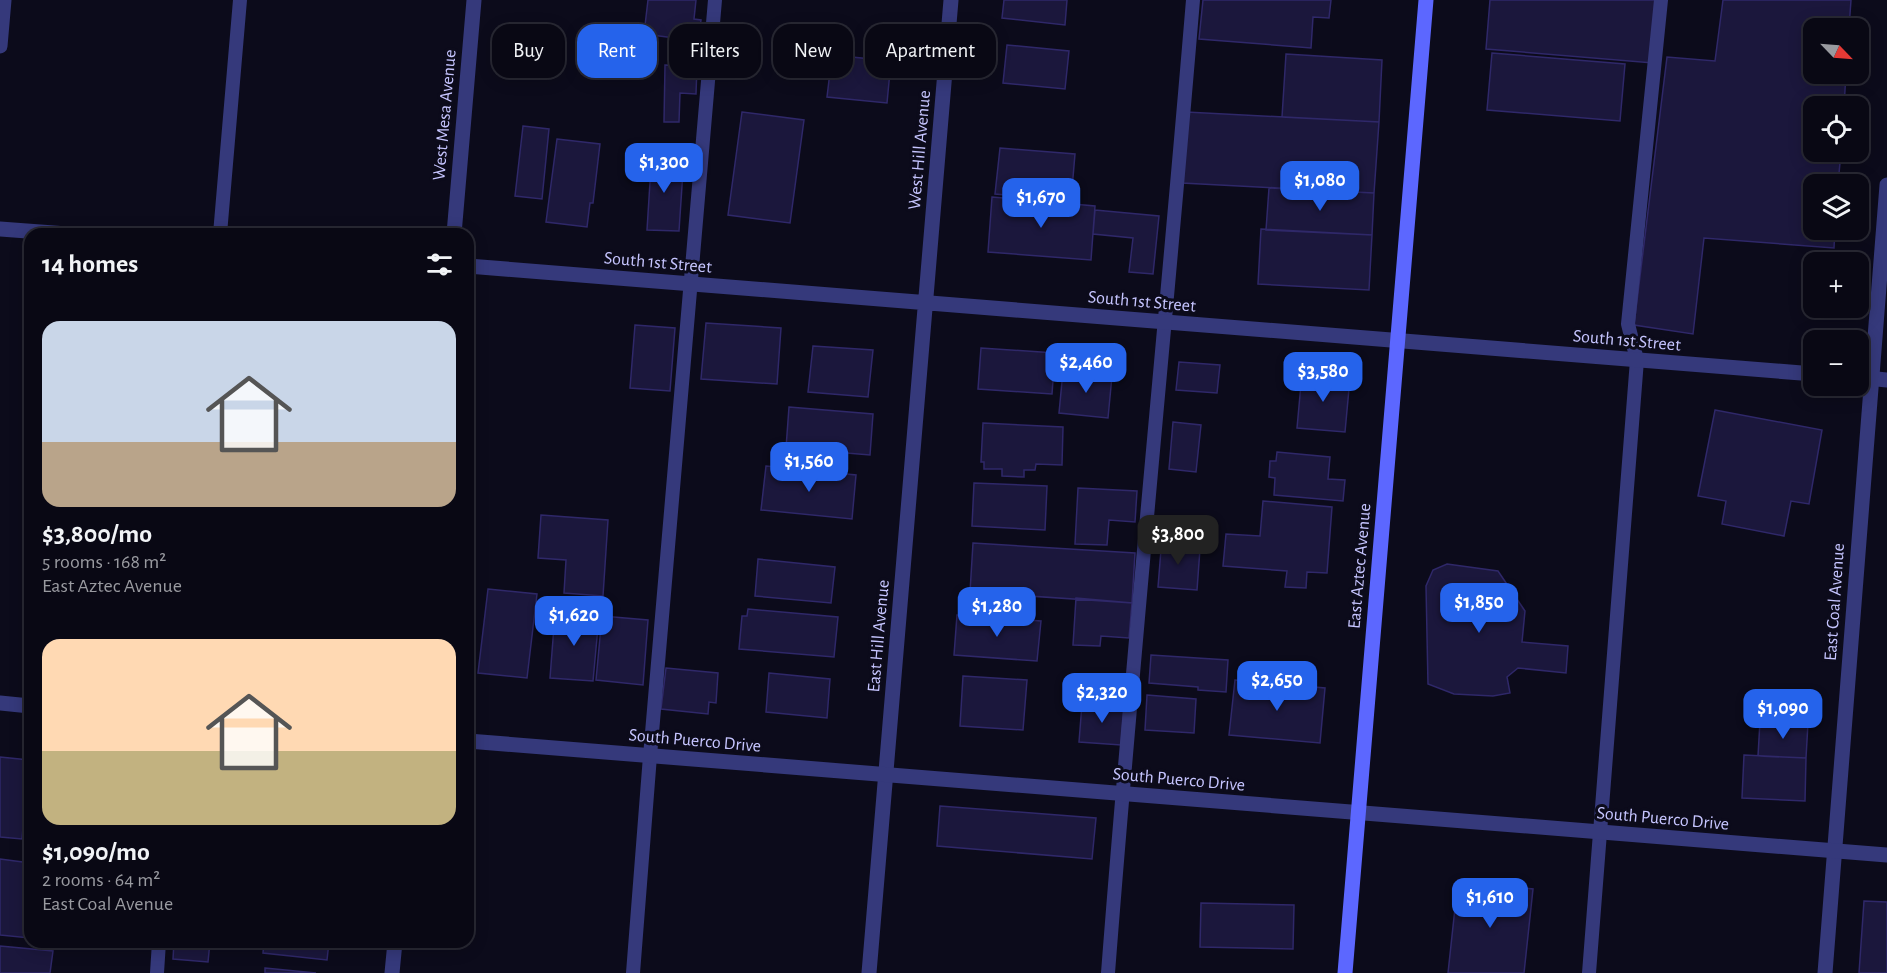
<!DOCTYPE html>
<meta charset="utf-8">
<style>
:root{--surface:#090814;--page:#12111d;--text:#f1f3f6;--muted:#999aa0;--line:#292934;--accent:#2563eb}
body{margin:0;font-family:"Alegreya Sans",sans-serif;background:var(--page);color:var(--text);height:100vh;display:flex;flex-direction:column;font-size:22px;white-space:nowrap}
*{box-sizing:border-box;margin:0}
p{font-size:20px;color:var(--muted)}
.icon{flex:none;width:33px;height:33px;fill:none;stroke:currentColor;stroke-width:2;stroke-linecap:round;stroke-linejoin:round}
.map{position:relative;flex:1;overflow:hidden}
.panel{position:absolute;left:24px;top:228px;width:450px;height:720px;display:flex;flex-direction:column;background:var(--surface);border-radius:18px;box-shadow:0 3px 15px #0003,0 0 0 2px var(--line)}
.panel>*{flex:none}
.guide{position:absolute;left:492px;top:24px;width:570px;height:54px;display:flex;gap:12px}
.needle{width:39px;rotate:115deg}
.buttons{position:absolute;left:1803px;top:18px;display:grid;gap:12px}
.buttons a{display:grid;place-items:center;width:66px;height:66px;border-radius:12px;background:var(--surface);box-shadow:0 3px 15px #0003,0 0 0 2px var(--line);font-size:30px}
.price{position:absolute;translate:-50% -51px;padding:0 14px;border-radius:12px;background:var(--accent);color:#fff;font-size:20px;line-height:39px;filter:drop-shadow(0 2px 3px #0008)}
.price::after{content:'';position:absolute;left:50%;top:36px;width:18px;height:14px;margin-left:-9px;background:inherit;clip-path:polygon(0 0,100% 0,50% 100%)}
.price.on{background:#222;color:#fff}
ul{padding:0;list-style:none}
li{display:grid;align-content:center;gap:12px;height:318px;padding:0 18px}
li span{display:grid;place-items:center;height:186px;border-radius:18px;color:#555}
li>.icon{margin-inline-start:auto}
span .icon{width:108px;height:108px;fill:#fffc;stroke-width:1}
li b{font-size:26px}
h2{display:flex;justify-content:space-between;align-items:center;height:72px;padding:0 18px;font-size:26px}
.tag{padding:0 21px;border-radius:18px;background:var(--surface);box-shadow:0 3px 15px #0003,0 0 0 2px var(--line);font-size:21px;line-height:54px}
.tag.on{background:var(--accent);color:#fff}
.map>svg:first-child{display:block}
</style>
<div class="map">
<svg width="1887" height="973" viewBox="0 0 1887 973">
<rect width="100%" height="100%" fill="#0c0b1b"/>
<path fill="#1b173c" stroke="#2f2869" stroke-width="1.5" d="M648,0H696L694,19L701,20L698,41L644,34Z
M1004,0H1067L1065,25L1002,18Z
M1203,0H1331L1329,18L1313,17L1311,48L1199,39Z
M1490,0H1658L1653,63L1486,49Z
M1723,0H1851L1849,28H1814V74H1846L1844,106H1814V152H1841L1838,184H1814V230H1835L1834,248L1704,238L1693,334L1634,325L1667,57L1715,61Z
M1007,45L1069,51L1065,89L1003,83Z
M1492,53L1625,64L1620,121L1487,110Z
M1286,54L1382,60L1379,122L1282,117Z
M832,55L891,61L887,103L827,97Z
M665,65L697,66L696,94L680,93L679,122H664Z
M742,112L804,120L790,223L728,215Z
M1186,112L1379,122L1374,193L1182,183Z
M523,126L549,129L542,199L515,196Z
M557,139L600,144L593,203H590L587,227L546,222Z
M1000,148L1075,154L1071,201L995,194Z
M652,150L669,151L668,170L683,171L679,231L647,230Z
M1269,188L1374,193L1372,235L1266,230Z
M992,197L1095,206L1091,260L988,252Z
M1095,210L1159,216L1153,274L1129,272L1133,238L1093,234Z
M1261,229L1372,235L1369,290L1258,284Z
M706,323L781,328L777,384L701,379Z
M635,325L675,328L670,391L630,388Z
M813,346L873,350L868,397L808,392Z
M981,348L1055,353L1052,394L978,389Z
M1179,362L1220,365L1217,393L1176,390Z
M1063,371L1112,376L1108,418L1059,413Z
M1302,373L1350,378L1345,432L1297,428Z
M789,407L873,414L870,455L786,448Z
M1715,410L1822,430L1809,504L1791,501L1784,536L1722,524L1726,501L1698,496Z
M1173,422L1201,425L1196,472L1169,469Z
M983,423L1063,427L1062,465L1036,464L1035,470H1024V477L1002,476V469H984V462H981Z
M1277,452L1330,457L1328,479L1345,480L1343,501L1274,495L1275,478L1269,477L1270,461H1276Z
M766,466L856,475L852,519L761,510Z
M974,483L1047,486L1045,530L972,526Z
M1078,488L1137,491L1135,522L1109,520L1107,545L1075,544Z
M1263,501L1332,507L1327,573L1307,572L1306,588L1285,587L1287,571L1223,566L1226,534L1260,536Z
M541,515L608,520L603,596L564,593L566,560L538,558Z
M1162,537L1180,539L1179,547L1200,549L1197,590L1158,587Z
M973,543L1135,553L1132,603L970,592Z
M758,559L835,567L831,603L755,596Z
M1447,564L1498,571L1525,611L1522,642L1568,646L1566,673L1518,668L1507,677L1510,693L1493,696L1454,694L1428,684L1426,586L1433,570Z
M488,589L537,594L527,678L478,673Z
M1076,598L1132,603L1129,638L1101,636L1100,646L1073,645Z
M748,609L838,617L834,657L739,649L742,616H747Z
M555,613L599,616L593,681L550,678Z
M957,615L1041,621L1037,661L954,655Z
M602,616L648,620L643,685L596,680Z
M1151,655L1228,660L1226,692L1198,690V687L1149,683Z
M666,668L718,673L716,703L709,702L708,714L661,709Z
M769,673L830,679L827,718L766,712Z
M963,676L1027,680L1023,730L960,726Z
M1235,680L1325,688L1320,743L1229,735Z
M1147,695L1196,699L1194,733L1145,730Z
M1082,704L1124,707L1121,745L1079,742Z
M1760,721L1808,723L1806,758L1758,756Z
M1744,755L1806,758L1805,801L1742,798Z
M0,757L29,760L22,839L0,837Z
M940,806L1096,818L1092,859L937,846Z
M0,859L30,863V938L0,935Z
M1458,880L1533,889L1524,973H1448Z
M1864,901L1887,902V973H1859Z
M1864,901L1887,902V973H1859Z
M1201,903L1294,905L1293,949L1200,947Z
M174,942H210L208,962L173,959Z
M264,942H329L327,960L263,953Z
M0,946L53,951L50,973H0Z
M265,968L316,973H265Z"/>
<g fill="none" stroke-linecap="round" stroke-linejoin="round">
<path stroke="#35397b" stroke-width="14" d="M220,234L240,0
M157,973L159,942
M633,973L650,756L715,0
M1108,973C1133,648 1166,324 1193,0
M1589,973L1637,360L1628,324L1661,0"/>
<path stroke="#35397b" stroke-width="15" d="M0,229L67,234
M454,234L474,0
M468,266L1814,374
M1858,377L1887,380
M392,973L395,942
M869,973L951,0
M1825,973L1887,185"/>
<path stroke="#35397b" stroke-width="15" d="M0,46L4,0
M0,703L30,706
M468,741L1887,855"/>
<path stroke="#5c67ff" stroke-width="15" d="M1345,973L1426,0"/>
</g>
<g text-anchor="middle" stroke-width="6" stroke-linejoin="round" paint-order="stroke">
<g font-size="18" fill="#c6c5ff" stroke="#0c0b1b">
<text transform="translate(444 115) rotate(-85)" y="6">West Mesa Avenue</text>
<text transform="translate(919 150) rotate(-85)" y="6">West Hill Avenue</text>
<text transform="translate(658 262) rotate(5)" y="6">South 1st Street</text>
<text transform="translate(1142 301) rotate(5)" y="6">South 1st Street</text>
<text transform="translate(1627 340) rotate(5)" y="6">South 1st Street</text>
<text transform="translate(1359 566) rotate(-85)" y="6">East Aztec Avenue</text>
<text transform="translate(1834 602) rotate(-86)" y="6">East Coal Avenue</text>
<text transform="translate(878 636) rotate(-85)" y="6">East Hill Avenue</text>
<text transform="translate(695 740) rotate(5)" y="6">South Puerco Drive</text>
<text transform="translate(1179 779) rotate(5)" y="6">South Puerco Drive</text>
<text transform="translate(1663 818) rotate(5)" y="6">South Puerco Drive</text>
</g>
</g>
</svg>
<div class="buttons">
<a><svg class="needle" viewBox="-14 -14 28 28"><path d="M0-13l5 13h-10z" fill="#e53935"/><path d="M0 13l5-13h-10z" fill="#999aa0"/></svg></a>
<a><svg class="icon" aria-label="locate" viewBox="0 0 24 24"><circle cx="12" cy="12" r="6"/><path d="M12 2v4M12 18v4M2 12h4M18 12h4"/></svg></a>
<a><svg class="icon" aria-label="layers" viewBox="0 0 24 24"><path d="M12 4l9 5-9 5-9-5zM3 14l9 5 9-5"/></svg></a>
<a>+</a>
<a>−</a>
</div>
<b class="price" style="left:664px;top:194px">$1,300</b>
<b class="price" style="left:1320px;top:212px">$1,080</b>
<b class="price" style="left:1041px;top:229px">$1,670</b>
<b class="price" style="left:1086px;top:394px">$2,460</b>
<b class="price" style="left:1323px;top:403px">$3,580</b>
<b class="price" style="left:809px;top:493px">$1,560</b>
<b class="price on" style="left:1178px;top:566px">$3,800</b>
<b class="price" style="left:1479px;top:634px">$1,850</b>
<b class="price" style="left:997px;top:638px">$1,280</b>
<b class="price" style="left:574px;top:647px">$1,620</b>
<b class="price" style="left:1277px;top:712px">$2,650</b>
<b class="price" style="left:1102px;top:724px">$2,320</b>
<b class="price" style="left:1783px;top:740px">$1,090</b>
<b class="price" style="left:1490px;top:929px">$1,610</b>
<div class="guide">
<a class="tag">Buy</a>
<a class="tag on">Rent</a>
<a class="tag">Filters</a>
<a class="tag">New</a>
<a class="tag">Apartment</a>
</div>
<section class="panel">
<h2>14 homes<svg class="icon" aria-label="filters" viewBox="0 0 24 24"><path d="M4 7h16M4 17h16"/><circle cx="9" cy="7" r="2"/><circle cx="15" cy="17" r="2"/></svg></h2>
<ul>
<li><span style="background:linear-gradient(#c9d6e8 65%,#b9a48a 0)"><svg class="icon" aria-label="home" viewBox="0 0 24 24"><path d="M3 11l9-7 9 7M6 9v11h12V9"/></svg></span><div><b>$3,800/mo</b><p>5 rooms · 168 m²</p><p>East Aztec Avenue</p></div></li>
<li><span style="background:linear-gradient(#ffd9b3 60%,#c2b280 0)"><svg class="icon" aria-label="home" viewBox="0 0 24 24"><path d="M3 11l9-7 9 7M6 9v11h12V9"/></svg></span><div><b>$1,090/mo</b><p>2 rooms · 64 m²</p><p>East Coal Avenue</p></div></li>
</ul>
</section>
</div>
